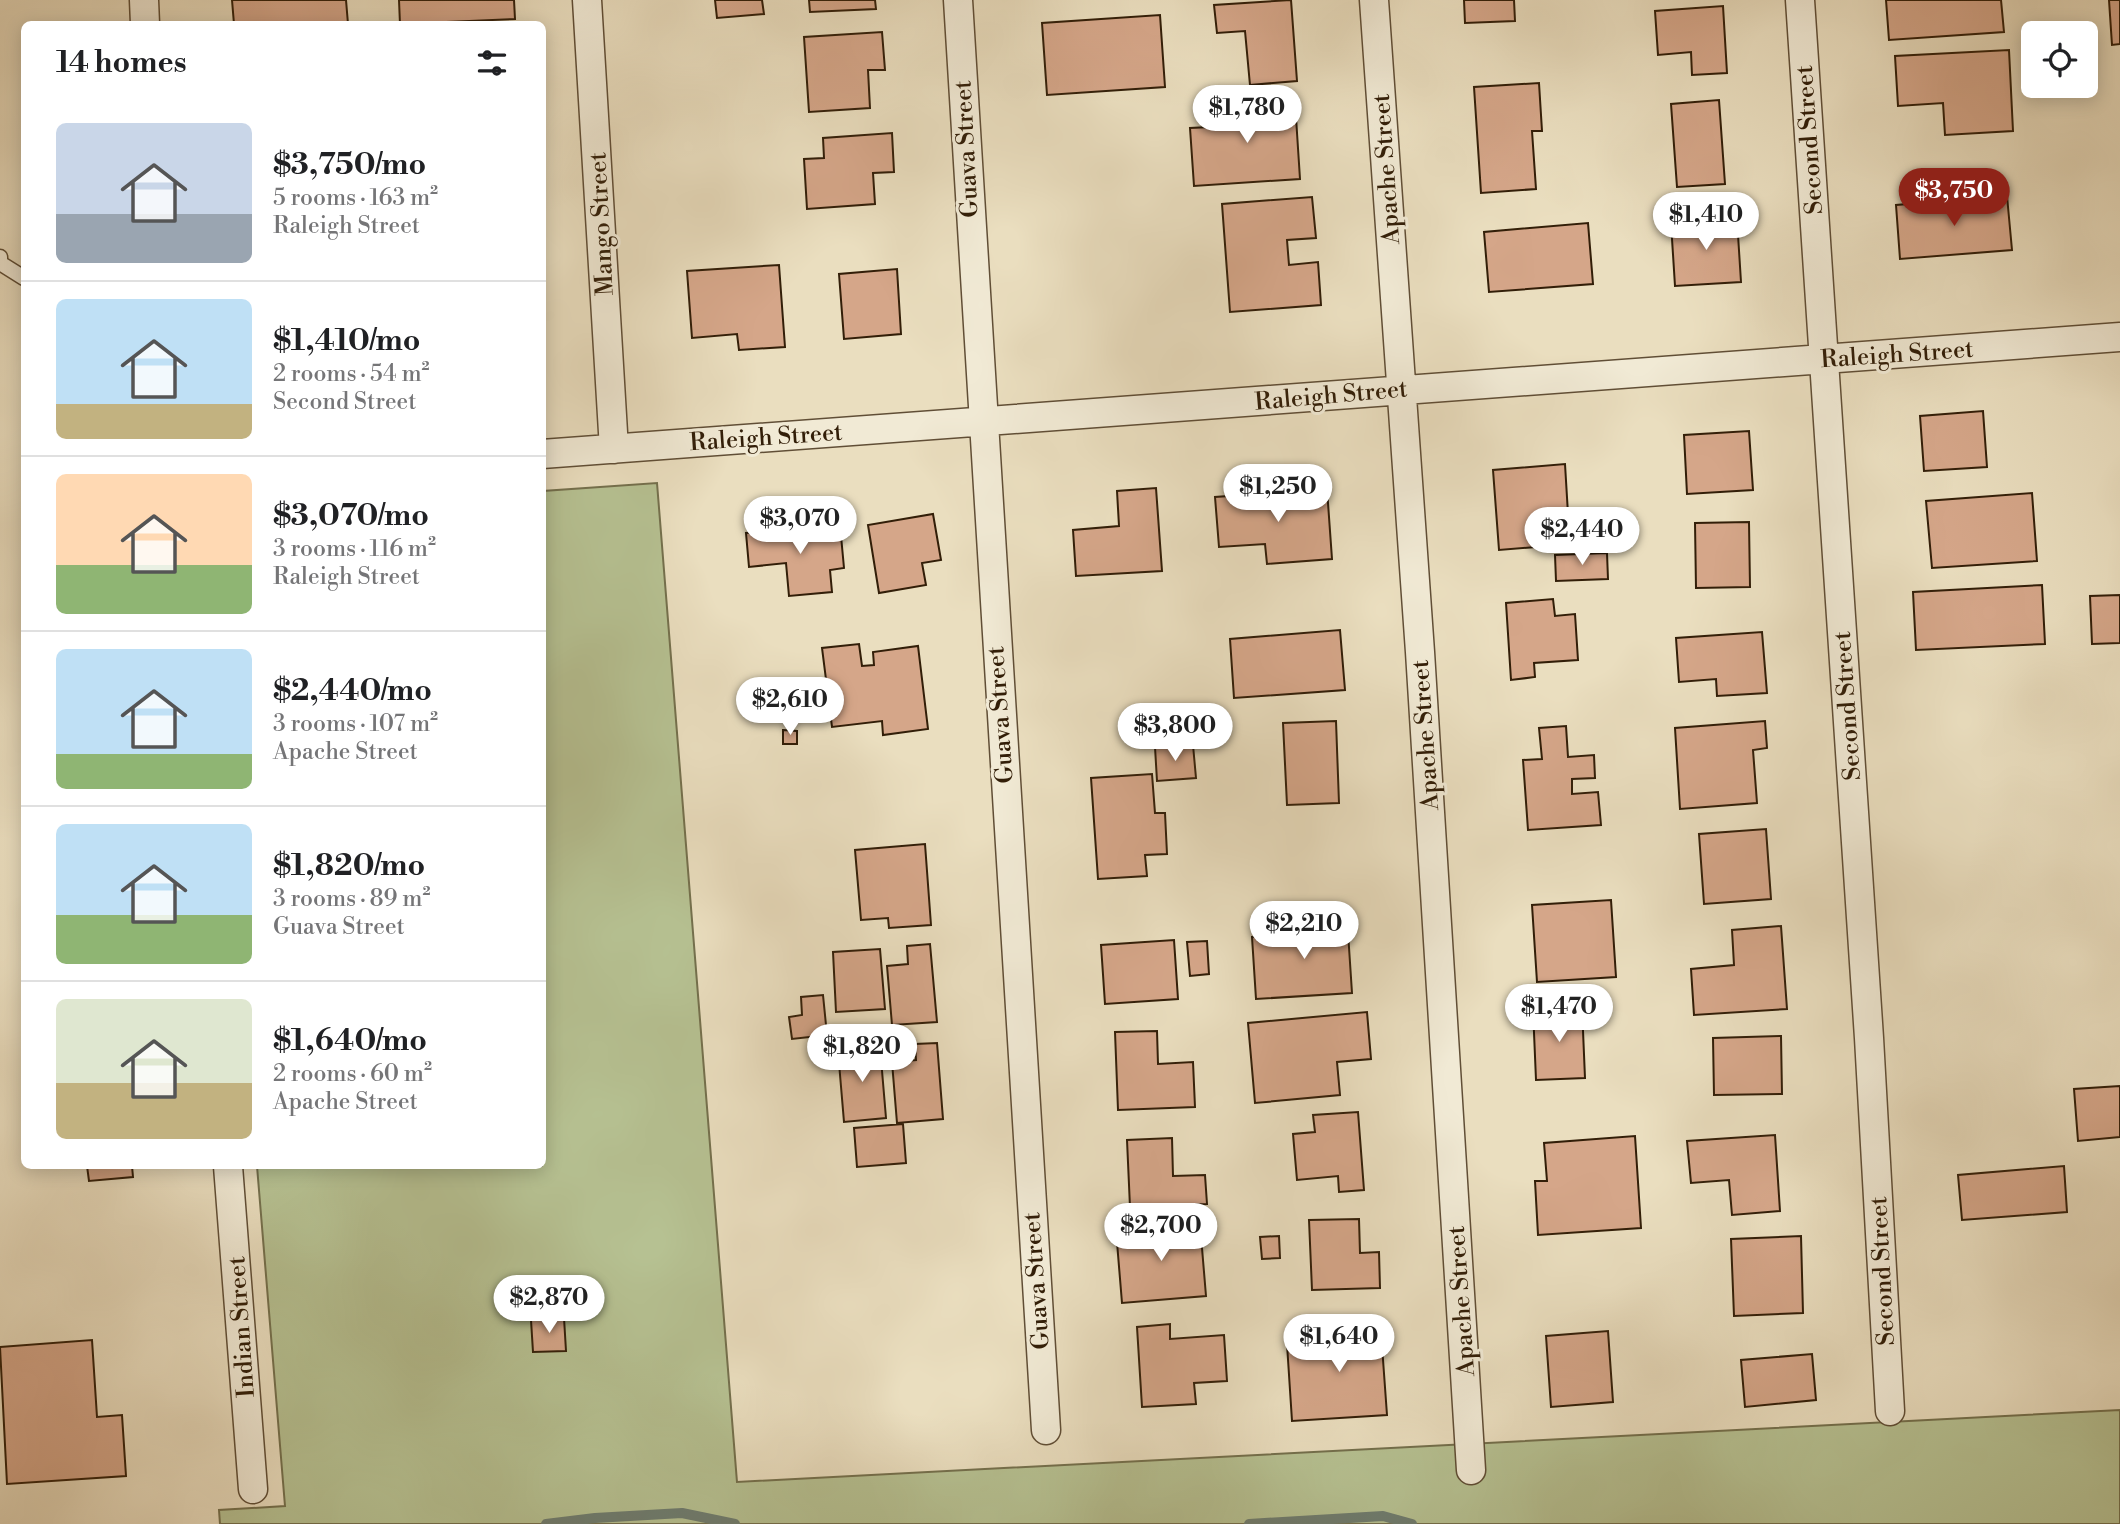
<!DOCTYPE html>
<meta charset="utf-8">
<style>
:root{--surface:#fff;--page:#f2f2f2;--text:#202124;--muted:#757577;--line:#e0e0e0;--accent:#8f2418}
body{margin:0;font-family:"Libre Bodoni",serif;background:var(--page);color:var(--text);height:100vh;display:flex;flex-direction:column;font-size:26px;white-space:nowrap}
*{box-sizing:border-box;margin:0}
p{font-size:23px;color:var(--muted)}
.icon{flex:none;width:38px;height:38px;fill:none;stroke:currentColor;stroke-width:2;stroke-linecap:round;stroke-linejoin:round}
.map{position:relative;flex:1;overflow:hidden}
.sheet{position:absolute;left:21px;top:21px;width:525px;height:1148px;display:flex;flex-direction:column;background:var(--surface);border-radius:10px;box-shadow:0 4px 18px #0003}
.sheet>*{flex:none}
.buttons{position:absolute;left:2021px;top:21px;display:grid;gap:14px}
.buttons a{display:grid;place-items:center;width:77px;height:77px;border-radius:10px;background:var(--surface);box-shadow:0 4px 18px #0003;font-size:35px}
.price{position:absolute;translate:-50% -60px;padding:0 16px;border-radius:24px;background:#fff;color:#222;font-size:23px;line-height:46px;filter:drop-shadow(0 2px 4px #0008)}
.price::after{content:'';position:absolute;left:50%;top:42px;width:21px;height:16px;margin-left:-10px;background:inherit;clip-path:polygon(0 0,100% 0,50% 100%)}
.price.active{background:var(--accent);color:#fff}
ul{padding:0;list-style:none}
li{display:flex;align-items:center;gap:21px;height:175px;padding:0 35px}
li+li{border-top:2px solid var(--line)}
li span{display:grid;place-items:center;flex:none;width:196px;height:140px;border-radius:10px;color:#555}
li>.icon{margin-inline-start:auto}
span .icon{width:84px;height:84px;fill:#fffc;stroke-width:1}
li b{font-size:30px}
h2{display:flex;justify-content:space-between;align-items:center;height:84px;padding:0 35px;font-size:30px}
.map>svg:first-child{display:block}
</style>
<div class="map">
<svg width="2120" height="1524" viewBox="0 0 2120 1524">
<rect width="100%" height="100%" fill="#eadebf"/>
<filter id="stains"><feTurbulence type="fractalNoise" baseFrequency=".00286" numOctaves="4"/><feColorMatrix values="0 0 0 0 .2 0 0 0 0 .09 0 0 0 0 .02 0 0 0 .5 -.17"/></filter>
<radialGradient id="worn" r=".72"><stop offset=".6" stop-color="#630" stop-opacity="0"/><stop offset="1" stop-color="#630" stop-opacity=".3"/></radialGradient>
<path fill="#b6c192" stroke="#74704d" stroke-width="2" d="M657,483L737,1482L2120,1410V1524H220L219,1510L285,1506L257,1166H542L543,491Z"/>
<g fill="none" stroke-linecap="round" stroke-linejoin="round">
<path stroke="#6f7d70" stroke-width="10" d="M546,1524L595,1518L682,1513L735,1524
M1249,1524L1383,1516L1412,1524"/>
</g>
<path fill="#d5a689" stroke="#321e08" stroke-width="2" d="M232,0H346L348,24H234Z
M399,0H514L515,19L400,24Z
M715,0H762L764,14L717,18Z
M809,0H875L876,9L810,12Z
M1291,0L1297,81L1250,85L1245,31L1217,33L1214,5Z
M1464,0H1514L1515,21L1465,23Z
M1886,0H2001L2004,32L1889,40Z
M2109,0H2120V44L2112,45Z
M1723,6L1727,73L1692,75L1691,52L1658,55L1655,11Z
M1160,15L1165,87L1047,95L1042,23Z
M882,32L885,70H868L870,108L809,112L804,37Z
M2009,50L2013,131L1945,135L1943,103L1898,106L1895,56Z
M1539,83L1542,131H1532L1536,189L1481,193L1474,87Z
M1719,100L1725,184L1677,187L1671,104Z
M1295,102L1300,179L1194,186L1190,128L1210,127L1209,108Z
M892,133L894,172L873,173L875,204L807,209L804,159L824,158L823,138Z
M2007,196L2012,250L1900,259L1896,205Z
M1312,197L1316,238L1287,240L1289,265L1318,262L1321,305L1230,312L1222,204Z
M1737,219L1741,282L1675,286L1671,223Z
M1588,223L1593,284L1489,292L1484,232Z
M779,265L785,347L739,350L737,334L692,338L687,271Z
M897,269L901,334L844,339L839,274Z
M1983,411L1987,467L1924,471L1920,416Z
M1749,431L1753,490L1687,494L1684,435Z
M1565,464L1568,514L1546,516L1548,546L1499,550L1493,470Z
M1156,488L1162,571L1076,576L1073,530L1119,526L1117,491Z
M1327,489L1332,559L1267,564L1265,544L1219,547L1215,497Z
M2032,493L2037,561L1932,568L1926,501Z
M933,514L941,560L922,563L926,585L879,593L868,525Z
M1749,522L1750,587L1696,588L1695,523Z
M840,525L844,568L830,570L832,592L789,596L786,563L749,567L746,533Z
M1607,553L1608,579L1556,581L1555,555Z
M2042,585L2045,644L1916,650L1913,592Z
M2120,595V643L2092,644L2090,596Z
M1553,599L1555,616L1575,614L1578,660L1534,663L1535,677L1511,680L1506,603Z
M1340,630L1345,690L1234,698L1230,639Z
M1762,632L1767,693L1717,696L1716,679L1679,682L1676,638Z
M859,644L862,666L874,665L873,652L918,646L928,729L883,735L882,721L832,727L822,648Z
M1336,721L1339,803L1287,805L1283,723Z
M1765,721L1767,748L1753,750L1757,803L1680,809L1675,728Z
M1566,726L1568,757L1594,755L1595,778L1572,779V794L1598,792L1601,825L1528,830L1523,760L1542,759L1539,728Z
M783,730L797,731V744H783Z
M1193,745L1196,778L1157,781L1155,747Z
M1152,774L1155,813H1165L1167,854L1145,855L1147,876L1098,879L1091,778Z
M1766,829L1771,899L1704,904L1699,834Z
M925,844L931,925L889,928L888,918L861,920L855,850Z
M1611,900L1616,977L1537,982L1532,905Z
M1347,917L1352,993L1256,999L1252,937L1302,934V919Z
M1781,926L1787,1009L1694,1015L1691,969L1734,965L1732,930Z
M1174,940L1178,999L1105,1004L1101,945Z
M1207,941L1209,974L1190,976L1187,942Z
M930,944L937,1022L892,1025L887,966L908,964L907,946Z
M880,949L885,1009L836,1012L833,952Z
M823,995L827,1035L792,1039L789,1017L802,1015L801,997Z
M1582,1007L1585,1078L1536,1080L1533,1009Z
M1367,1012L1371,1059L1337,1062L1340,1095L1255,1103L1248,1023Z
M1157,1031L1158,1064L1193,1062L1195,1107L1118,1110L1115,1032Z
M1781,1036L1782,1094L1714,1095L1713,1038Z
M937,1043L943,1119L897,1123L892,1062L916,1060L915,1044Z
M880,1047L886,1118L844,1122L838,1051Z
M2120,1086V1137L2078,1141L2074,1089Z
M1358,1112L1364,1190L1339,1192L1338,1176L1297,1180L1293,1134L1315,1132L1313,1115Z
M903,1124L906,1163L857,1167L854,1128Z
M1775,1135L1780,1211L1732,1215L1729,1180L1691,1183L1687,1141Z
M1635,1136L1641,1228L1538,1235L1535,1181H1547L1544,1143Z
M1172,1138L1173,1176L1205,1175L1207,1204L1130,1207L1127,1140Z
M87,1166H132L133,1177L89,1181Z
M2064,1166L2067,1212L1962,1220L1958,1175Z
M1359,1219L1360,1253L1379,1252L1380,1288L1312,1290L1309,1220Z
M1200,1224L1206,1296L1122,1303L1116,1230Z
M1279,1236L1280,1258L1262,1259L1260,1237Z
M1801,1236L1803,1313L1734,1316L1731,1239Z
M564,1318L566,1351L533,1352L531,1320Z
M1380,1318L1387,1415L1292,1421L1287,1344L1336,1340L1335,1321Z
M1170,1324V1339L1224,1335L1227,1381L1194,1383L1196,1404L1142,1407L1137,1327Z
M1608,1331L1613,1402L1551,1407L1546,1336Z
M92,1340L97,1417L122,1415L126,1476L7,1484L0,1347Z
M1812,1354L1816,1400L1745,1407L1741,1360Z"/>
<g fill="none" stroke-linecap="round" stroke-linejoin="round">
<g stroke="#604e36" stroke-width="17">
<path id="lane" d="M0,257V263L24,278"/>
</g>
<g stroke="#604e36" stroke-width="31">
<path id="street" d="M144,0L145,24
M587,0L614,449
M958,0L1046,1430
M1374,0L1420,652L1471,1470
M1800,0L1869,1038L1890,1411
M542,454L2120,337
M228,1166L253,1489"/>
</g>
<use href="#lane" stroke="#f1ead5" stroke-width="14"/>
<use href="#street" stroke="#f1ead5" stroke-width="28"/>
</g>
<g text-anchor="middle" stroke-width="6" stroke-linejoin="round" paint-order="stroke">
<g font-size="24" fill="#321e08" stroke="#f1ead5">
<text transform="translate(1809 140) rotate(-94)" y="8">Second Street</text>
<text transform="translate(966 149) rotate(-93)" y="8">Guava Street</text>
<text transform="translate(1386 169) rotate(-94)" y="8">Apache Street</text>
<text transform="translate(601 224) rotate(-93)" y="8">Mango Street</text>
<text transform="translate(1897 354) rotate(-4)" y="8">Raleigh Street</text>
<text transform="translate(1331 395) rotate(-5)" y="8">Raleigh Street</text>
<text transform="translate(766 437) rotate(-4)" y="8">Raleigh Street</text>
<text transform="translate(1847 706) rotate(-94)" y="8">Second Street</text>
<text transform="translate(1000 715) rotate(-94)" y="8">Guava Street</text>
<text transform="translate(1425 735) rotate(-94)" y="8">Apache Street</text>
<text transform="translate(1882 1271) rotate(-93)" y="8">Second Street</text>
<text transform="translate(1036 1281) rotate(-94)" y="8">Guava Street</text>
<text transform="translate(1461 1301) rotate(-94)" y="8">Apache Street</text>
<text transform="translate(241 1327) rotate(-94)" y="8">Indian Street</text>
</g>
</g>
<rect width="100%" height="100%" filter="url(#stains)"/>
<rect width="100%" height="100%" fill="url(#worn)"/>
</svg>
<div class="buttons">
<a><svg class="icon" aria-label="locate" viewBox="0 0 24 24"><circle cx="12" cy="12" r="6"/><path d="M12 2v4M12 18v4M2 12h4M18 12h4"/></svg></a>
</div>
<b class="price" style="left:1247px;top:145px">$1,780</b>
<b class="price active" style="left:1954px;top:228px">$3,750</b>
<b class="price" style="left:1706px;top:252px">$1,410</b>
<b class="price" style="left:1278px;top:524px">$1,250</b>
<b class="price" style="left:800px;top:556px">$3,070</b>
<b class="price" style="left:1582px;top:567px">$2,440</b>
<b class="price" style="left:790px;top:737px">$2,610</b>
<b class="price" style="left:1175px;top:763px">$3,800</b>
<b class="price" style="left:1304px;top:961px">$2,210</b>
<b class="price" style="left:1559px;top:1044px">$1,470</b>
<b class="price" style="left:862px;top:1084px">$1,820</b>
<b class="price" style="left:1161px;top:1263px">$2,700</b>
<b class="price" style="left:549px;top:1335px">$2,870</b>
<b class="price" style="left:1339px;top:1374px">$1,640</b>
<section class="sheet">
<h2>14 homes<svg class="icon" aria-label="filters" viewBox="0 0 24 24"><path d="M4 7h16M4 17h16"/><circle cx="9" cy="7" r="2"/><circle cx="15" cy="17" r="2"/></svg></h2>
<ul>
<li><span style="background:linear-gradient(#c9d6e8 65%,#9aa5b1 0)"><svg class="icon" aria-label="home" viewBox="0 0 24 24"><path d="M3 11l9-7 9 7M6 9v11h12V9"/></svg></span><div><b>$3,750/mo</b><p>5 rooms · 163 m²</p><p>Raleigh Street</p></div></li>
<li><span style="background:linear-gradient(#bfe0f5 75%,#c2b280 0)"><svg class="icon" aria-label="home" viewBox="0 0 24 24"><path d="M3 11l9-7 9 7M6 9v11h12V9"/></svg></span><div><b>$1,410/mo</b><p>2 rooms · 54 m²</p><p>Second Street</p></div></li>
<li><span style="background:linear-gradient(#ffd9b3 65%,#8fb573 0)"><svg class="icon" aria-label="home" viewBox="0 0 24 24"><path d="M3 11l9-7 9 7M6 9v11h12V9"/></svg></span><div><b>$3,070/mo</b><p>3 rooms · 116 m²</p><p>Raleigh Street</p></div></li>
<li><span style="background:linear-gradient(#bfe0f5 75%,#8fb573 0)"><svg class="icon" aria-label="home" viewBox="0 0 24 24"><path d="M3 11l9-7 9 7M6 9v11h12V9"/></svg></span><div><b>$2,440/mo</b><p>3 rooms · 107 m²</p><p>Apache Street</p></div></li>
<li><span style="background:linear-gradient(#bfe0f5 65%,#8fb573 0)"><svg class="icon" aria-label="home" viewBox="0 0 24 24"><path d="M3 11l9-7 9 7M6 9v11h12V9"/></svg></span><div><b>$1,820/mo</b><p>3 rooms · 89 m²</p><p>Guava Street</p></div></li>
<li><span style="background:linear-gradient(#dfe7d0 60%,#c2b280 0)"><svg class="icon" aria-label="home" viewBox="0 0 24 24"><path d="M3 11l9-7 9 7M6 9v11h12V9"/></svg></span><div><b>$1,640/mo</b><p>2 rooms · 60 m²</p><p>Apache Street</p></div></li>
</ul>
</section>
</div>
